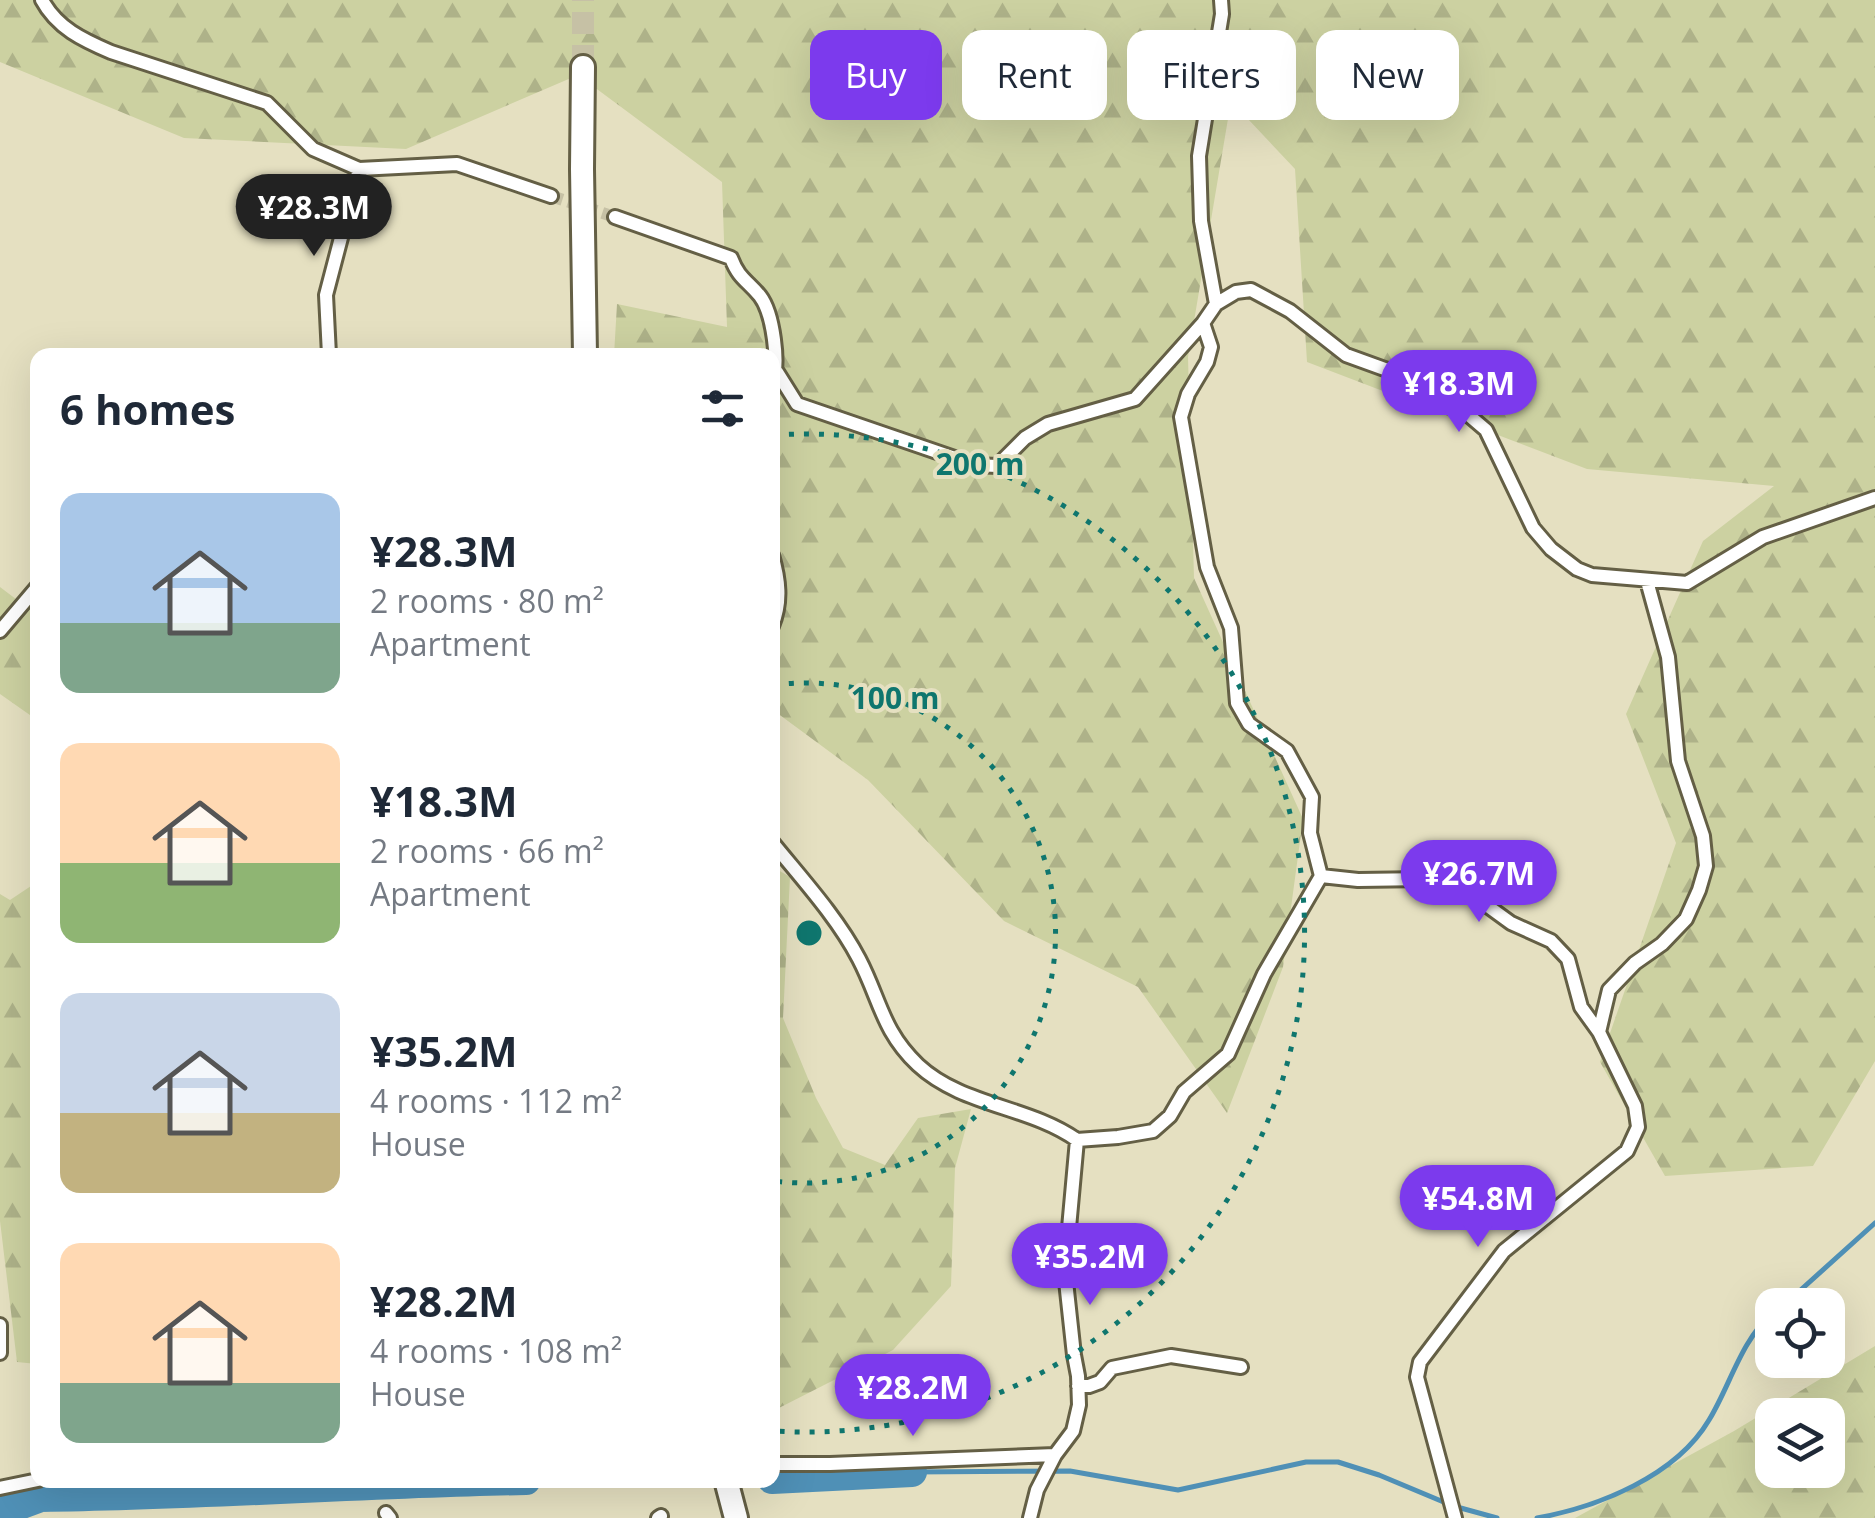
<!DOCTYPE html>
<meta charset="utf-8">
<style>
:root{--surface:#fff;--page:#f6f6f7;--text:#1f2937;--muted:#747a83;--accent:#7c3aed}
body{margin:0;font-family:"Open Sans",sans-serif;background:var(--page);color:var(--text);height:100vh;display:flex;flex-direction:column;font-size:38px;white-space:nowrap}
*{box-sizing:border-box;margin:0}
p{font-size:32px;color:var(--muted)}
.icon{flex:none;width:55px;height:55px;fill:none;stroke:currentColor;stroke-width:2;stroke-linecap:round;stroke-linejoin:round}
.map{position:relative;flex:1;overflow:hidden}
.details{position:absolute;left:30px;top:348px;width:750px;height:1140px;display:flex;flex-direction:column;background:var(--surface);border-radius:20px;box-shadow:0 10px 40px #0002}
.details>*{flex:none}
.top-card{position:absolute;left:810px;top:30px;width:915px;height:90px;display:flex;gap:20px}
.buttons{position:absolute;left:1755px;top:1288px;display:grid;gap:20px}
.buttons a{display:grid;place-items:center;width:90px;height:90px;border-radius:20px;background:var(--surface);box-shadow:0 10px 40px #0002;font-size:50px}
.price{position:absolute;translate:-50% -85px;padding:0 22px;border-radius:35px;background:var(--accent);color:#fff;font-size:32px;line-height:65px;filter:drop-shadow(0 2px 5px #0008)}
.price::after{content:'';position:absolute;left:50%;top:60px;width:30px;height:22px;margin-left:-15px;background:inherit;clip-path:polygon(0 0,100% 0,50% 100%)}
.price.active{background:#222;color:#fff}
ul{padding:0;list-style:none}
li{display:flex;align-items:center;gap:30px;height:250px;padding:0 30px}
li span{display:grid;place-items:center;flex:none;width:280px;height:200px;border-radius:20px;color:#555}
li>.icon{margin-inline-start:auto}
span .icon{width:120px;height:120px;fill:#fffc;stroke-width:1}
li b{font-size:42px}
h2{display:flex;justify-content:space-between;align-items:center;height:120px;padding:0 30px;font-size:42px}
.chip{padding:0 35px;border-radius:20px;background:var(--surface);box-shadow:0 10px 40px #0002;font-size:35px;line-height:90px}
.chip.active{background:var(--accent);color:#fff}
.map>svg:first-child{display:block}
</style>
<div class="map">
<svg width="1875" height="1518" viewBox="0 0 1875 1518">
<defs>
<pattern id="forest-firs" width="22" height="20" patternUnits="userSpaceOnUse" patternTransform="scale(2.5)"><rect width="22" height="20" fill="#ccd1a1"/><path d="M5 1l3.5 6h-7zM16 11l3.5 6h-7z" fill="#aeb289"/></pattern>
</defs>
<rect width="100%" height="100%" fill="#e5e0c1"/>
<path fill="url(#forest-firs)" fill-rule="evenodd" d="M0,0H1875V1061L1813,1166L1665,1176L1600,1062L1676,843L1626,714L1703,541L1774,486L1587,469L1307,362L1295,169L1231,101L1188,357L1194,578L1303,819L1283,967L1227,1113L1138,987L1004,921L868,780L773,710L772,355H614L617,304L727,327L722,182L578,75L406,149L184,138L0,62Z
M0,587L37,615V720L0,694Z
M773,867L790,877L783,1018L816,1098L843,1148L885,1165L918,1118L971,1109L955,1168L951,1286L893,1350L773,1411Z
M37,882V1364L17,1362L0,1221V894L10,900Z
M1875,1346V1518H1575L1734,1431ZM1772,1415H1828V1470H1772Z"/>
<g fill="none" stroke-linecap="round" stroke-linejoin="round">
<path stroke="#4f90b6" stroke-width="5" d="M1784,1305L1875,1223
M912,1472L1070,1471L1178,1490L1306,1462H1338L1379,1475L1446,1503
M1457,1507L1497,1518
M1537,1518C1598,1507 1676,1476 1709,1420C1730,1386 1741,1340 1772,1314"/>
<path stroke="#4f90b6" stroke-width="30" d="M772,1479L912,1472
M0,1512L41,1497C203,1495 364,1483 526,1480"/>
<path stroke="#c6c1a5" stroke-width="12" stroke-dasharray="12 6" stroke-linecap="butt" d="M551,196L615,217"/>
<path stroke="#c6c1a5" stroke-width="22" stroke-dasharray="22 11" stroke-linecap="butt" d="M583,67V0"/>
<g stroke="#645f45" stroke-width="18">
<path id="minor" d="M42,0C57,28 83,40 111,52L267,103L313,149L359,169L457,164L551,196
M615,217L731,258C739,279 747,280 760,296C773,313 780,364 772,383
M1216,304L1201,221L1199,156L1222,14L1221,0
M329,355L326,295L359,169
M777,372L797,404L975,465L997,466L1025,438L1048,424L1135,399L1203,323L1216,304L1236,292L1251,290L1290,311L1346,355L1437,388L1486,430L1533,528L1551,549L1577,569L1592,575L1687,583L1763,537L1875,498
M772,555C779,579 782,602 772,626
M0,631L38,586
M772,842C802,879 837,917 859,959C880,999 882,1031 918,1065C962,1106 1029,1106 1077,1140L1118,1137L1153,1131L1170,1116L1184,1092L1228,1054L1264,974L1321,876L1310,833L1312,797L1287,751L1249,724L1237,703L1231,628L1207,567L1181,417L1188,394L1207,362L1211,347L1203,323
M1321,876L1358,880L1426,879L1456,883L1511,923L1551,941L1568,959L1581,1007L1599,1032L1635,1106L1638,1127L1627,1151L1504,1251L1420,1362L1417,1377L1455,1518
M1599,1032L1609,990L1635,963L1662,944L1686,919L1699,890L1706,866L1703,836L1678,761L1668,657L1647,581
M0,1325V1353
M1078,1386H1089L1100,1382L1112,1368L1171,1356L1241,1367
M772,1464H830L1055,1455
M0,1488L38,1480
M386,1513L390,1518
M658,1518L661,1516
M1030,1518L1037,1490L1055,1455L1073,1431L1079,1405L1078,1376L1074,1355L1065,1272L1077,1140"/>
</g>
<g stroke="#645f45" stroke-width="28">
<path id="motorway" d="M583,67L582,169L585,355
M726,1480L736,1518"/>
</g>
<use href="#minor" stroke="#fff" stroke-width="12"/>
<use href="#motorway" stroke="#fff" stroke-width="22"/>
</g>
<g fill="none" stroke="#0f766e" stroke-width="5" stroke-dasharray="5 10">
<path d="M774 685A250 250 0 1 1 774 1181"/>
<path d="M774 435A499 499 0 1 1 774 1431"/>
</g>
<circle cx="809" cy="933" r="15" fill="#0f766e" stroke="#e5e0c1" stroke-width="5"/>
<g font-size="30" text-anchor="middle" font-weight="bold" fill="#0f766e" stroke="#e5e0c1" stroke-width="8" stroke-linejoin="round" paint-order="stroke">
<text x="980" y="475">200 m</text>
<text x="895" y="709">100 m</text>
</g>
</svg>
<div class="buttons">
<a><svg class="icon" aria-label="locate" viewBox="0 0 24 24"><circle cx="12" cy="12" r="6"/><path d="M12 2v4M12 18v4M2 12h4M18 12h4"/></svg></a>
<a><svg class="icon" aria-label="layers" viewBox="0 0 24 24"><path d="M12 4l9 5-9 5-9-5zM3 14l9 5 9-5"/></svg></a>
</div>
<b class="price active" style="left:314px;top:259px">¥28.3M</b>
<b class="price" style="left:1459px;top:435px">¥18.3M</b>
<b class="price" style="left:1479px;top:925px">¥26.7M</b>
<b class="price" style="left:1478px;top:1250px">¥54.8M</b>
<b class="price" style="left:1090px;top:1308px">¥35.2M</b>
<b class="price" style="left:913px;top:1439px">¥28.2M</b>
<div class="top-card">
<a class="chip active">Buy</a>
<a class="chip">Rent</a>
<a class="chip">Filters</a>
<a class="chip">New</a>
</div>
<section class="details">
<h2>6 homes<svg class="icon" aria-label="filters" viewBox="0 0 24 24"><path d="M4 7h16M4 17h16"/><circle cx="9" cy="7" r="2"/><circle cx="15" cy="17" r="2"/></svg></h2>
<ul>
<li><span style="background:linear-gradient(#a9c7e8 65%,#7fa58c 0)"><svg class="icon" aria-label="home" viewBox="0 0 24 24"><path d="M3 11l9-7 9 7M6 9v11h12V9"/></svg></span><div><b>¥28.3M</b><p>2 rooms · 80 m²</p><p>Apartment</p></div></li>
<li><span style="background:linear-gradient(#ffd9b3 60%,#8fb573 0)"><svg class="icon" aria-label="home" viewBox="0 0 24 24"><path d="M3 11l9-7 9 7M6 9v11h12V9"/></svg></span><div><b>¥18.3M</b><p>2 rooms · 66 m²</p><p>Apartment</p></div></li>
<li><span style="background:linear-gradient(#c9d6e8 60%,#c2b280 0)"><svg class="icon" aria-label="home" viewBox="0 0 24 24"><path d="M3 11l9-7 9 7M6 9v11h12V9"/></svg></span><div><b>¥35.2M</b><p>4 rooms · 112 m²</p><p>House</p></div></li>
<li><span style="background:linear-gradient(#ffd9b3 70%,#7fa58c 0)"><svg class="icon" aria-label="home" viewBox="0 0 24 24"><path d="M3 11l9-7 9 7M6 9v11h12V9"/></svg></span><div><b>¥28.2M</b><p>4 rooms · 108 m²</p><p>House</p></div></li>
</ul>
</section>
</div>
